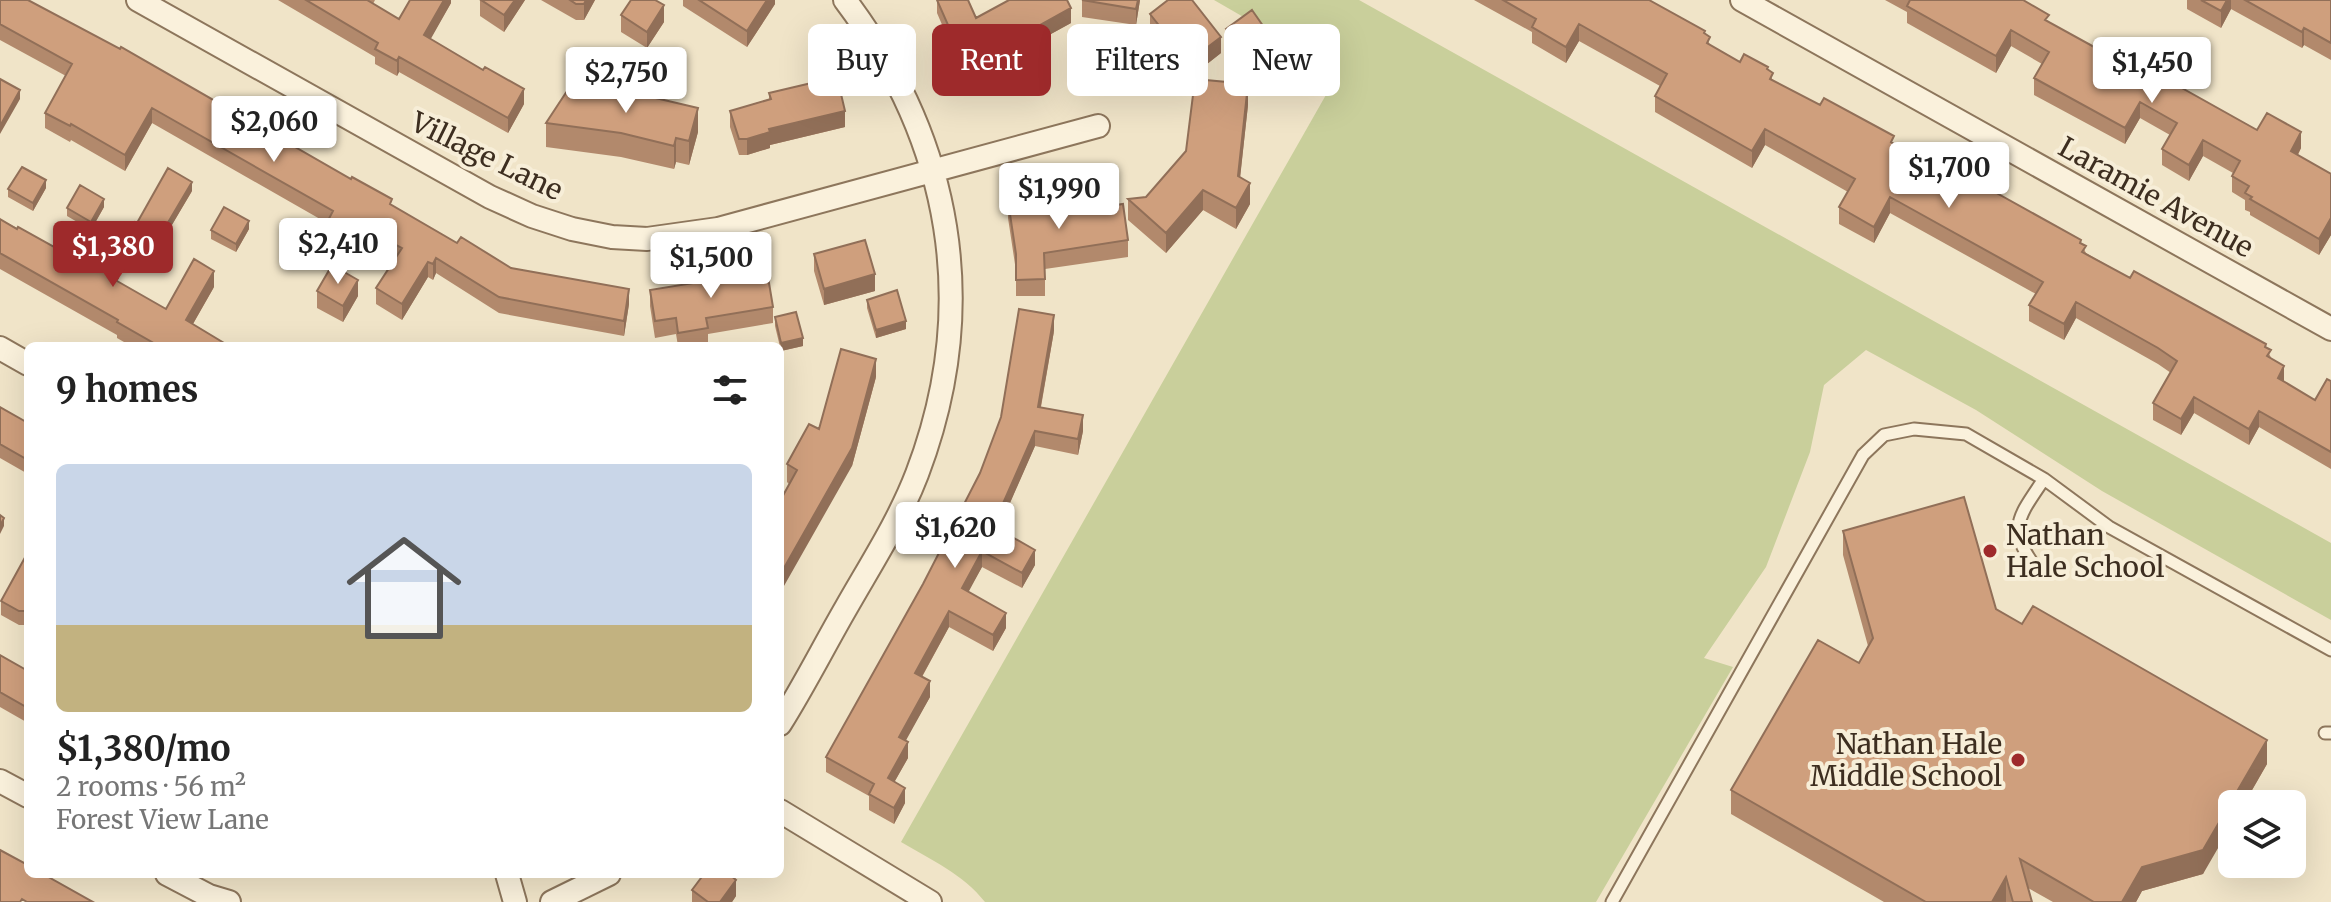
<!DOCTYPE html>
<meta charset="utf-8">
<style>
:root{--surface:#fff;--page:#f2f2f2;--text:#222;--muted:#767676;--accent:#9e2a2b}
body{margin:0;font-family:Merriweather,serif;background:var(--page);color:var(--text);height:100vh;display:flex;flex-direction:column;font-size:30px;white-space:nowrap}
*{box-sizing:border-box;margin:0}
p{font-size:26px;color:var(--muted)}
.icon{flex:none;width:44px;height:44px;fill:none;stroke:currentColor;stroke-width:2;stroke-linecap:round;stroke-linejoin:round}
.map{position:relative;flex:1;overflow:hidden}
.details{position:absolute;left:24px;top:342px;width:760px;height:536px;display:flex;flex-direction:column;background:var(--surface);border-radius:12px;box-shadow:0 8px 32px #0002}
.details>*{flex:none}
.top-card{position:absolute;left:808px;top:24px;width:760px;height:72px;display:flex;gap:16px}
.controls{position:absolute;left:2218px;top:790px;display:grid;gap:16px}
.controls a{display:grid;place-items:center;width:88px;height:88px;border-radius:12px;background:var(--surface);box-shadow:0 8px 32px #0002;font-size:40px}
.price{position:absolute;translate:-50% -68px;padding:0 18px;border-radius:8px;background:#fff;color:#222;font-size:26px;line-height:52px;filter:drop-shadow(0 2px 4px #0008)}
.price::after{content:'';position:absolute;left:50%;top:48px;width:24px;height:18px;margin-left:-12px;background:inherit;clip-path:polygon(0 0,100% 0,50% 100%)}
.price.current{background:var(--accent);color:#fff}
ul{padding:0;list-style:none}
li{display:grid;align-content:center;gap:16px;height:424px;padding:0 32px}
li span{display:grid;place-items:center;height:248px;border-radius:12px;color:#555}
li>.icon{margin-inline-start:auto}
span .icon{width:144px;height:144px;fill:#fffc;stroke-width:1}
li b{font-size:34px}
h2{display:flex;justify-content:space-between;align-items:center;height:96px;padding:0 32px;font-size:34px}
.tag{padding:0 28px;border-radius:12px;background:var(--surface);box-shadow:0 8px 32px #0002;font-size:28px;line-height:72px}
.tag.current{background:var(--accent);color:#fff}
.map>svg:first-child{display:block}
</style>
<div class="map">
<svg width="2331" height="902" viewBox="0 0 2331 902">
<rect width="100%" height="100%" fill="#f0e4c8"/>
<path fill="#c9cf9b" d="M1214,0H1359L2331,543V620L2102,491L1976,410L1866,350L1824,385L1810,452L1766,567L1704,658L1733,667L1596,902H985C963,874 931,860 901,842L1339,72Z"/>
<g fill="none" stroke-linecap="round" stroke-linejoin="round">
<g stroke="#8d765c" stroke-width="15">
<path id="lane" d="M2039,572C2006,529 2017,519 2044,479
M2325,733H2331
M1612,902L1863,455L1884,435L1914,429L1966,434L2044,479L2109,527L2331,650"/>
</g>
<g stroke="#8d765c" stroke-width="26">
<path id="street" d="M138,0L490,197L532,216L572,229L612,237L647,239L718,229L1098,126
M1742,0L2331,329
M0,348L28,364
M780,724C804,686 824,646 846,608C871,564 899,521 917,474C981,306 952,142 845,0
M0,781L28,796
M780,811L930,902
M167,874L209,896L229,902
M507,874L515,902
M552,902L609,874"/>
</g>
<use href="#lane" stroke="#faf1dc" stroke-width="11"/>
<use href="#street" stroke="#faf1dc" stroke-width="22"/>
</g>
<path fill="#b2896c" d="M0,0L392,205L457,243L511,268L629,304L624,336L499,313L436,273L433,280L428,277L402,320L376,304V288L395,259L359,240L347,263L321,249V234L327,223L152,123L125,171L71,140L70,142L45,128V113L66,76L0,40Z
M278,0H375L373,4L399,19L451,0V3L430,39L524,104L508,133L399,72L397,76L375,64V57Z
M480,0H525L504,32L480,16Z
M541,0H595L584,20H576Z
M683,0H775V4L747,47L683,6Z
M937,0H968L976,18L1071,23L1018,52L1019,69L970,90L937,13Z
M1082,0H1140L1136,25L1082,17Z
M1474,0H1649L1705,34L1710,45L1740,62L1768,70L1773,81L1894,144L1928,164L2081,243L2086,253L2130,278L2266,348L2284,382L2315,400L2331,381V469L2259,427L2249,445L2194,413L2181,435L2153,420V403L2171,373L2158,364L2076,318L2064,340L2029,321V305L2036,294L1890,213L1874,243L1839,224V207L1848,192L1765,145L1752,168L1655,112V96L1660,86L1579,41L1566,63L1532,43V32Z
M1885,0H2023L2049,22L2125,64L2257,130L2301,148L2298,155L2331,174V235L2319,255L2250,215V212L2245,210V200L2232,192V176L2233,173L2203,156L2189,181L2162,165V149L2170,135L2140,118L2125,144L2034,95V78L2042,64L2011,46L1996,73L1907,23V12Z
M2187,0H2331V60L2304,45L2302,48L2231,9L2221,28L2187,9Z
M1150,14L1221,53L1188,79L1150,30Z
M621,15L664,22L647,48L621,32Z
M1226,29L1268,50L1242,69L1226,46Z
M769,93L845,127L770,145V148L747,155H739L730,127V111L769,99Z
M1248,105L1240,177L1250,204L1236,229L1203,210L1166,253L1128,220V199L1146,197Z
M546,123L698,132L689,165L676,162L674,169L621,157L546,147Z
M46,188L33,211L8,197V189Z
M192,191L147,267L122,253V245L137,223Z
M1008,201L1063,213L1128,240V257L1045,269V296H1016V271L1008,218Z
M104,207L91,230L67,216V208Z
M0,219L74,258L119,278L117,281L166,309L214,287L193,324L229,346H131L117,338V335L0,269Z
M249,229L236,252L211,239V230Z
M814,254L875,291L824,305L814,271Z
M650,290L773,307V323L708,334V345L700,346H678L676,334L655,338L650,306Z
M317,291L358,296L343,322L317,308Z
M867,300L906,329L876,338L867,308Z
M775,317L803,346L781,351L775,326Z
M1054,331L1041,407L1083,431L1078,455L1035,446L998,529L1035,565L1022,588L982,567L968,591L1006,628L993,651L949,627L922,677L930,697L905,740L908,758L895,781L905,803L894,824L869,810V796L826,772V757L923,584Z
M876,377L852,466L789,484L787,482V464L819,429Z
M0,407L28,423V474L0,458Z
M1843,531L1996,609L2267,764L2244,804H2232L2203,874L2142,891L2136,902H2053L2028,888L2032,902H1884L1731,814V790L1859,663L1868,646L1843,555Z
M28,552L27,625H19L1,615V601Z
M0,655L28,671V723L0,707Z
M692,890L736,896L732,902H692Z"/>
<path fill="#916f58" d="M444,0H451V3L424,51V35Z
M515,0H525L504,32V15Z
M586,0H595L584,20V4Z
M767,0H775V4L747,47V31Z
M1138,0H1140L1136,25V9Z
M2227,0H2231V9L2221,28V11Z
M664,5V22L647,48V32Z
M1071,8V23L1013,55V40Z
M1579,24V41L1566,63V47Z
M2304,28V45L2302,48V32Z
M2011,30V46L1996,73V56Z
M1268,33V50L1242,69V52Z
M1221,37V53L1188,79V62Z
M1019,54V69L970,90V75Z
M399,57V72L397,76V61Z
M1248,84V105L1238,197V176Z
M524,89V104L508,133V118Z
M20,90V99L0,134V126Z
M2140,102V118L2125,144V128Z
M152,108V123L125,171V155Z
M698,108V132L689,165V141Z
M845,111V127L770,145V148L747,155V139L769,129Z
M1765,129V145L1752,168V151Z
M2301,132V148L2291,167V151Z
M676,138V162L674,169V146Z
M2203,140V156L2189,181V165Z
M46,180V188L33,211V203Z
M192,182V191L147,267V258Z
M1250,183V204L1236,229V208Z
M1203,190V210L1166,253V233Z
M1890,197V213L1874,243V227Z
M104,199V207L91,230V222Z
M2331,218V235L2319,255V239Z
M249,221V229L236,252V244Z
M359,225V240L347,263V248Z
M436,258V273L433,280V264Z
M119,262V278L110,293V277Z
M428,262V277L402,320V304Z
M214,271V287L186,336V320Z
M875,274V291L824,305V289Z
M358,280V296L343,322V306Z
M629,289V304L624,336V321Z
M2076,302V318L2064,340V324Z
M1054,315V331L1038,422V407Z
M906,321V329L876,338V330Z
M803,338V346L781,351V343Z
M876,359V377L852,466L780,593V575Z
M2284,366V382L2278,378Z
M2194,397V413L2181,435V419Z
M2259,411V427L2249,445V429Z
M1083,415V431L1078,455V439Z
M1035,431V446L993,542V526Z
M4,518V526L0,534V526Z
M1035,550V565L1022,588V573Z
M982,551V567L962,604V588Z
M949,611V627L915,689V673Z
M1006,613V628L993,651V635Z
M930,681V697L899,753V737Z
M2267,740V764L2244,804H2232V824L2203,874L2142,891L2136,902H2122L2142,867Z
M908,742V758L888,793V778Z
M905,788V803L894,824V808Z
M2006,877V902H1992Z
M736,880V896L732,902H720Z"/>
<path fill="#cf9f7d" stroke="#916f58" stroke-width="2" d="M0,0H28L120,49L121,47L351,179L352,177L392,199L390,204L457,243L461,237L511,268L629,289L624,321L499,297L436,258L433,264L428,262L402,304L376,288L402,248L359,225L347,248L321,234L333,211L152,108L125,155L71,124L70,126L45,113L72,64L0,24Z
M306,0H367L399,19L410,0H444L424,35L483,70L485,67L524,89L508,118L399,57L397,61L375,49L378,43Z
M481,0H515L504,15Z
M570,0H586L584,4H576Z
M631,0H655L664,5L647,32L621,15Z
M699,0H767L747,31Z
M937,0H968L976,18L1009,0H1067L1071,8L1013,40L1019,54L970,75Z
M1082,0H1138L1136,9Z
M1168,0H1192L1221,37L1188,62L1150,14Z
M1503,0H1649L1705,31L1704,33L1710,37L1707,43L1740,62L1744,54L1768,67L1767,69L1773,73L1770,79L1820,105L1824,98L1894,136L1891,142L1928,164L1944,173L1948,166L2081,240L2080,243L2086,246L2082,252L2130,278L2134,271L2266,344L2265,347L2271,350L2267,356L2284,366L2278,378L2315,400L2327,379L2331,381V452L2259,411L2249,429L2194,397L2181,419L2153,403L2177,361L2158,348L2076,302L2064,324L2029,305L2043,282L1890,197L1874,227L1839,207L1855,179L1765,129L1752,151L1655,96L1667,74L1579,24L1566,47L1532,27L1536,19Z
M1910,0H2023L2049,15L2045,20L2125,64L2128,58L2257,130L2267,113L2301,132L2291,151L2331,174V218L2319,239L2250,199L2252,197L2245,193L2249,186L2232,176L2240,161L2203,140L2189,165L2162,149L2177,123L2140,102L2125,128L2034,78L2049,52L2011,30L1996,56L1907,6Z
M2201,0H2227L2221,11Z
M2245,0H2331V43L2304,28L2302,32Z
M1252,10L1268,33L1242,52L1226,29Z
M837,77L845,111L769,129L770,132L747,139H739L730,111L771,99L769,93Z
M0,79L20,90L0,126Z
M1195,79L1248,84L1238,176L1250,183L1236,208L1203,190L1166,233L1128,199L1146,197L1186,151Z
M569,88L629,96L630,92L698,108L689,141L676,138L674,146L621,133L546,123Z
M22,167L46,180L33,203L8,189Z
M168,168L192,182L147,258L122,245L135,222L137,223Z
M80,185L104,199L91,222L67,208Z
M1060,193L1063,213L1123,204L1128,240L1044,253L1045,279L1016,280V254L1008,201Z
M224,207L249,221L236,244L211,230Z
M0,219L17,229L18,227L74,258L83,242L119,262L110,277L166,309L194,259L214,271L186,320L229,346H159L117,322L118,320L0,253Z
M865,240L875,274L824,289L814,254Z
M332,265L358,280L343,306L317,291Z
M767,271L773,307L706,318L708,328L678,333L676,318L655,321L650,290Z
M897,290L906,321L876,330L867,300Z
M1019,309L1054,315L1038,407L1083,415L1078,439L1035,431L993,526L1035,550L1022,573L982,551L962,588L1006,613L993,635L949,611L915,673L930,681L899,737L908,742L888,778L905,788L894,808L869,794L874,784L826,757L923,584L980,473L1001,417Z
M796,312L803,338L781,343L775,317Z
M841,349L876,359L852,448L780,575V501L797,470L787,464L809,424L819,429Z
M0,407L28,423V460L0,444Z
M1964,497L1996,609L2022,624L2033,606L2267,740L2203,850L2142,867L2122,902H2094L2020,859L2032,902H2013L2006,877L1992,902H1926L1731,790L1818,640L1859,663L1873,638L1843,531Z
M0,515L4,518L0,526Z
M28,552V609L27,611H19L1,601Z
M0,655L28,671V708L0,692Z
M0,850L28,865V874H43L93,902H27L22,899L20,902H0Z
M704,874H729L736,880L720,902H708L692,890Z"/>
<g fill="#9e2a2b" stroke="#f7eed8" stroke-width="3">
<circle cx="1990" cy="551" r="8"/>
<circle cx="2018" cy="760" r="8"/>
</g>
<g text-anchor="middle" stroke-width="8" stroke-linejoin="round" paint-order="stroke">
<g font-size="28" fill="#3d2e20" stroke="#f7eed8">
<text transform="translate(487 156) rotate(26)" y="10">Village Lane</text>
<text transform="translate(2156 197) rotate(29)" y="10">Laramie Avenue</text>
</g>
<g font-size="28" fill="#3d2e20" stroke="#f7eed8" text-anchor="start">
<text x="2006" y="545">Nathan<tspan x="2006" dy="32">Hale School</tspan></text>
<text x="2002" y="754" text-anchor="end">Nathan Hale<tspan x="2002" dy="32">Middle School</tspan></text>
</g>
</g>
</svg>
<div class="controls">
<a><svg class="icon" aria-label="layers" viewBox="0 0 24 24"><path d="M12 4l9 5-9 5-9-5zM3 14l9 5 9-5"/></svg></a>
</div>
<b class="price" style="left:2152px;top:105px">$1,450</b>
<b class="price" style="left:626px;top:115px">$2,750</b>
<b class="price" style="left:274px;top:164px">$2,060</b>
<b class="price" style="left:1949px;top:210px">$1,700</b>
<b class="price" style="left:1059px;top:231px">$1,990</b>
<b class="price" style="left:338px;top:286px">$2,410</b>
<b class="price current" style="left:113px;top:289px">$1,380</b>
<b class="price" style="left:711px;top:300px">$1,500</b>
<b class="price" style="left:955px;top:570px">$1,620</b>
<div class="top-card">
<a class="tag">Buy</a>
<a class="tag current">Rent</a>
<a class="tag">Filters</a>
<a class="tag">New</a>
</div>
<section class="details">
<h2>9 homes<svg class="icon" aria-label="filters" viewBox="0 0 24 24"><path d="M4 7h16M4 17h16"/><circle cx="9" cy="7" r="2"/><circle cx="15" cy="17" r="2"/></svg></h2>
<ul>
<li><span style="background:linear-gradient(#c9d6e8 65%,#c2b280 0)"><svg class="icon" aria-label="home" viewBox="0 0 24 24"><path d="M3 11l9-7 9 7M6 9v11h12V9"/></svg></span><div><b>$1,380/mo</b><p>2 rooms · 56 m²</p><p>Forest View Lane</p></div></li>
</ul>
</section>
</div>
